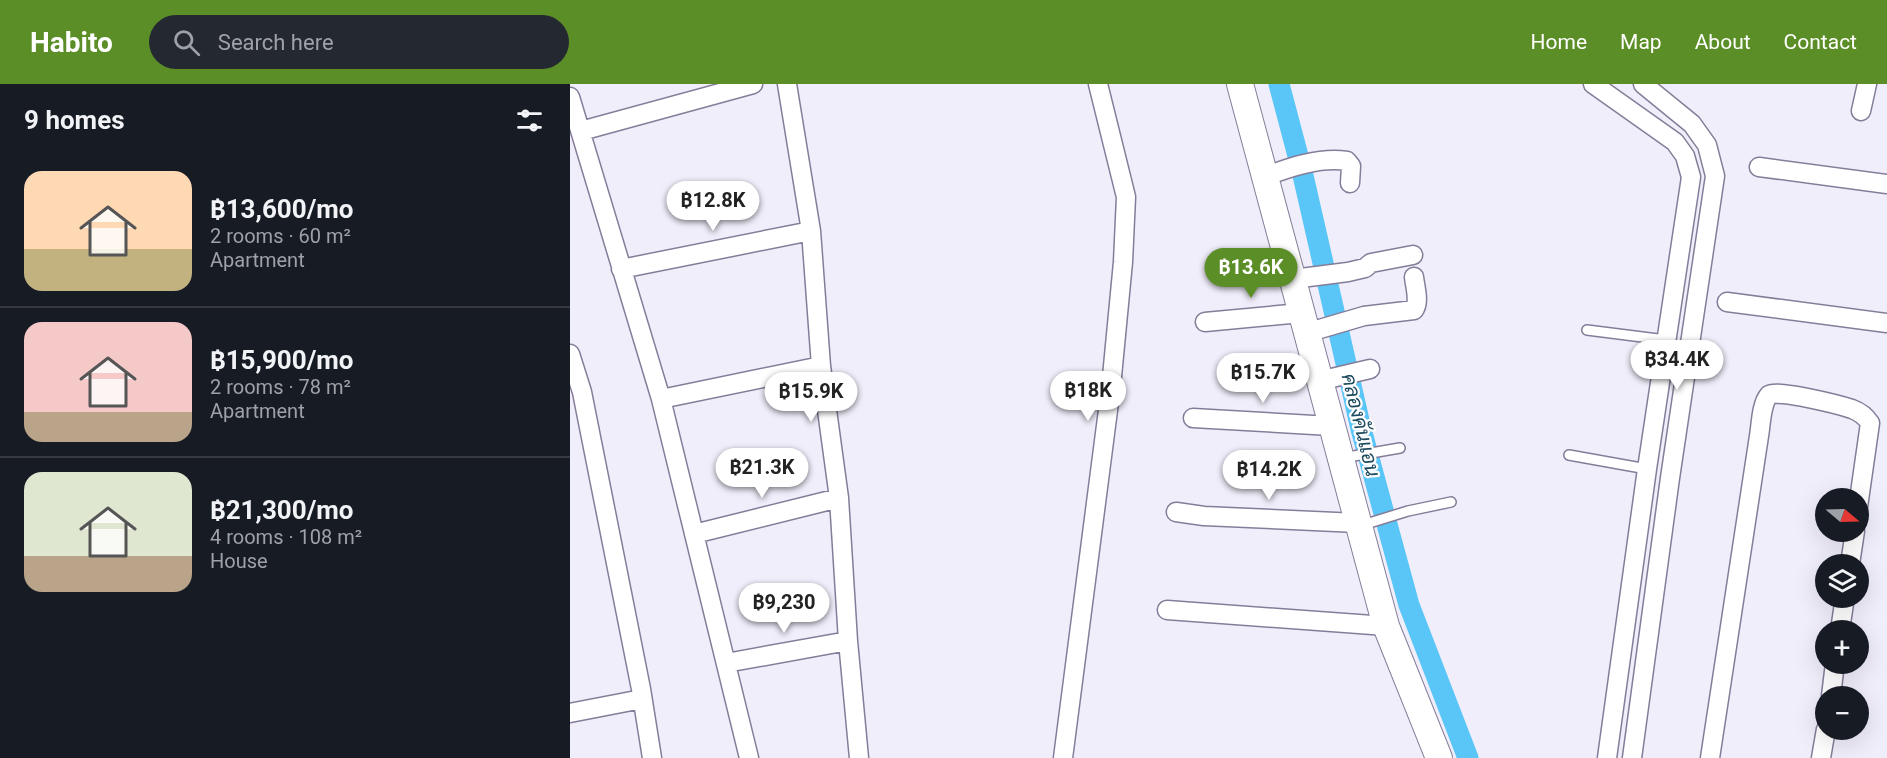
<!DOCTYPE html>
<meta charset="utf-8">
<style>
:root{--surface:#171b24;--page:#242831;--text:#f1f3f6;--muted:#9ea1a6;--line:#363941;--accent:#5b8e26}
body{margin:0;font-family:Roboto,Sarabun,sans-serif;background:var(--page);color:var(--text);height:100vh;display:flex;flex-direction:column;font-size:22px;white-space:nowrap}
*{box-sizing:border-box;margin:0}
p{font-size:20px;color:var(--muted)}
.icon{flex:none;width:33px;height:33px;fill:none;stroke:currentColor;stroke-width:2;stroke-linecap:round;stroke-linejoin:round}
.map{position:relative;flex:1;overflow:hidden}
.details{display:flex;flex-direction:column;background:var(--surface);width:570px}
.details>*{flex:none}
.needle{width:39px;rotate:109deg}
.fabs{position:absolute;left:1245px;top:404px;display:grid;gap:12px}
.fabs a{display:grid;place-items:center;width:54px;height:54px;border-radius:50%;background:var(--surface);box-shadow:0 6px 24px #0002;font-size:30px}
.price{position:absolute;translate:-50% -51px;padding:0 14px;border-radius:21px;background:#fff;color:#222;font-size:20px;line-height:39px;filter:drop-shadow(0 2px 3px #0008)}
.price::after{content:'';position:absolute;left:50%;top:36px;width:18px;height:14px;margin-left:-9px;background:inherit;clip-path:polygon(0 0,100% 0,50% 100%)}
.price.on{background:var(--accent);color:#fff}
ul{padding:0;list-style:none}
li{display:flex;align-items:center;gap:18px;height:150px;padding:0 24px}
li+li{border-top:2px solid var(--line)}
li span{display:grid;place-items:center;flex:none;width:168px;height:120px;border-radius:18px;color:#555}
li>.icon{margin-inline-start:auto}
span .icon{width:72px;height:72px;fill:#fffc;stroke-width:1}
li b{font-size:26px}
h2{display:flex;justify-content:space-between;align-items:center;height:72px;padding:0 24px;font-size:26px}
header{display:flex;align-items:center;gap:36px;box-sizing:border-box;height:84px;padding:0 30px;background:var(--accent);color:#fff}
header strong{font-size:28px}
nav{display:flex;gap:33px;margin-inline-start:auto;font-size:21px}
.search{width:420px;height:54px;background:var(--page);display:flex;align-items:center;gap:15px;box-sizing:border-box;padding:0 21px;border-radius:33px;color:var(--muted);font-size:22px}
main{display:flex;flex:1;min-height:0}
.map>svg:first-child{display:block}
</style>
<header>
<strong>Habito</strong>
<div class="search"><svg class="icon" aria-label="search" viewBox="0 0 24 24"><circle cx="10" cy="10" r="6"/><path d="M15 15l6 6"/></svg>Search here</div>
<nav><a>Home</a><a>Map</a><a>About</a><a>Contact</a></nav>
</header>
<main>
<section class="details">
<h2>9 homes<svg class="icon" aria-label="filters" viewBox="0 0 24 24"><path d="M4 7h16M4 17h16"/><circle cx="9" cy="7" r="2"/><circle cx="15" cy="17" r="2"/></svg></h2>
<ul>
<li><span style="background:linear-gradient(#ffd9b3 65%,#c2b280 0)"><svg class="icon" aria-label="home" viewBox="0 0 24 24"><path d="M3 11l9-7 9 7M6 9v11h12V9"/></svg></span><div><b>฿13,600/mo</b><p>2 rooms · 60 m²</p><p>Apartment</p></div></li>
<li><span style="background:linear-gradient(#f6c9c9 75%,#b9a48a 0)"><svg class="icon" aria-label="home" viewBox="0 0 24 24"><path d="M3 11l9-7 9 7M6 9v11h12V9"/></svg></span><div><b>฿15,900/mo</b><p>2 rooms · 78 m²</p><p>Apartment</p></div></li>
<li><span style="background:linear-gradient(#dfe7d0 70%,#b9a48a 0)"><svg class="icon" aria-label="home" viewBox="0 0 24 24"><path d="M3 11l9-7 9 7M6 9v11h12V9"/></svg></span><div><b>฿21,300/mo</b><p>4 rooms · 108 m²</p><p>House</p></div></li>
</ul>
</section>
<div class="map">
<svg width="1317" height="674" viewBox="0 0 1317 674">
<rect width="100%" height="100%" fill="#f1eefb"/>
<g fill="none" stroke-linecap="round" stroke-linejoin="round">
<path stroke="#5ac6f7" stroke-width="21" d="M709,0L732,87L791,345L839,521L898,674"/>
<g stroke="#847d99" stroke-width="12">
<path id="lane" d="M1017,246L1096,256
M999,371L1077,385
M772,374L830,364
M790,440H796L838,427L881,418"/>
</g>
<g stroke="#847d99" stroke-width="21">
<path id="street" d="M217,0L241,147L251,282L269,414L278,557L289,674
M1023,0L1105,58L1115,72L1121,93L1077,385L1037,674
M0,13L91,315L179,674
M1291,27L1297,0
M11,47L183,0
M1189,83L1317,100
M694,93C720,83 750,73 777,77L781,82L780,99
M51,185L241,147
M723,195L778,188L795,184L801,179L843,171
M1157,218L1317,239
M635,238L731,229
M736,249L794,232L844,226C850,218 845,203 844,193
M0,270L12,308L71,605L82,674
M749,297L800,285
M91,315L251,282
M623,334L761,342
M606,428L634,432L788,439
M124,450L269,414
M1280,480L1285,447
M597,526L816,542
M1270,546L1275,513
M156,579L278,557
M1261,612L1265,579
M0,629L72,615
M493,674L541,303L553,178L556,113L528,0
M1062,674L1100,394L1145,92L1137,61L1122,40L1073,0
M1140,674L1189,352C1191,341 1191,320 1199,311C1207,305 1270,321 1282,325C1290,328 1296,333 1300,339L1288,423
M1251,674L1256,645"/>
</g>
<g stroke="#847d99" stroke-width="28">
<path id="secondary" d="M670,0L816,542L869,674"/>
</g>
<use href="#lane" stroke="#fff" stroke-width="9"/>
<use href="#street" stroke="#fff" stroke-width="18"/>
<use href="#secondary" stroke="#fff" stroke-width="26"/>
</g>
<g text-anchor="middle" stroke-width="4.5" stroke-linejoin="round" paint-order="stroke">
<g font-size="20" font-style="italic" fill="#1c4a5f" stroke="#fefefe">
<text transform="translate(791 341) rotate(76)" y="7">คลองคันแอน</text>
</g>
</g>
</svg>
<div class="fabs">
<a><svg class="needle" viewBox="-14 -14 28 28"><path d="M0-13l5 13h-10z" fill="#e53935"/><path d="M0 13l5-13h-10z" fill="#9ea1a6"/></svg></a>
<a><svg class="icon" aria-label="layers" viewBox="0 0 24 24"><path d="M12 4l9 5-9 5-9-5zM3 14l9 5 9-5"/></svg></a>
<a>+</a>
<a>−</a>
</div>
<b class="price" style="left:143px;top:148px">฿12.8K</b>
<b class="price on" style="left:681px;top:215px">฿13.6K</b>
<b class="price" style="left:1107px;top:307px">฿34.4K</b>
<b class="price" style="left:693px;top:320px">฿15.7K</b>
<b class="price" style="left:518px;top:338px">฿18K</b>
<b class="price" style="left:241px;top:339px">฿15.9K</b>
<b class="price" style="left:192px;top:415px">฿21.3K</b>
<b class="price" style="left:699px;top:417px">฿14.2K</b>
<b class="price" style="left:214px;top:550px">฿9,230</b>
</div>
</main>
